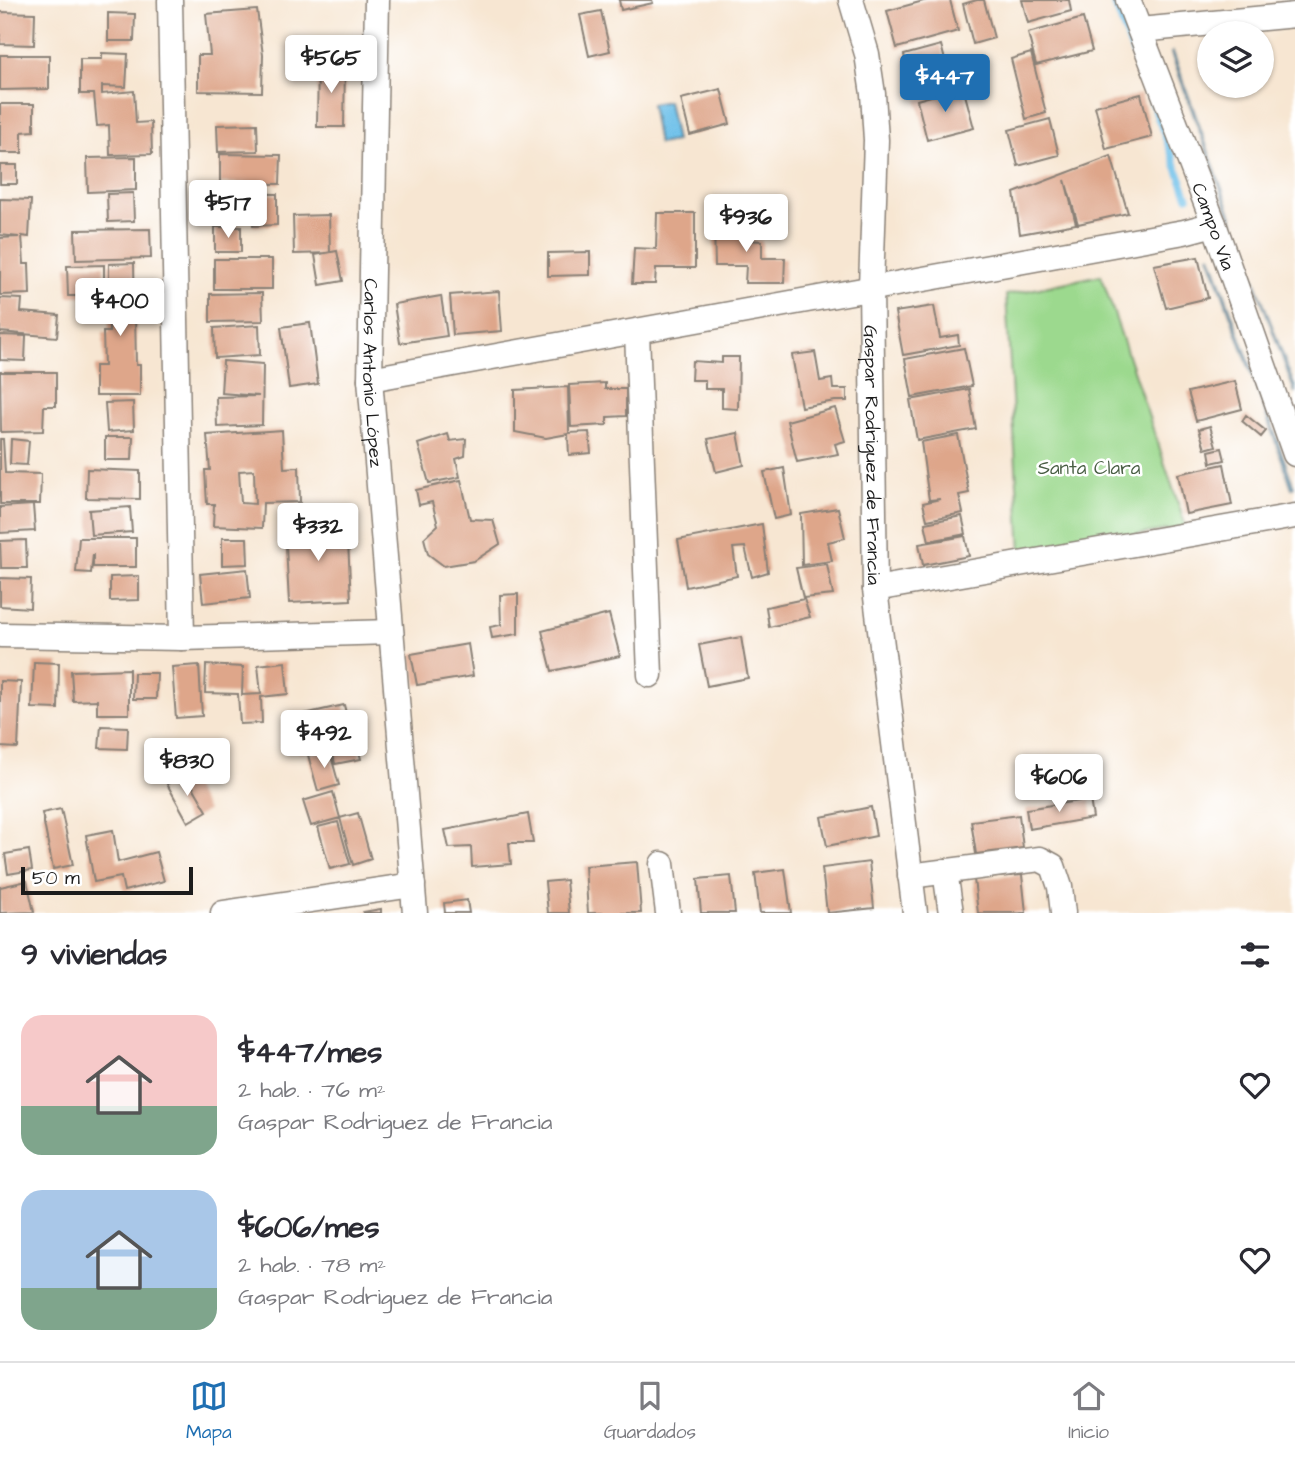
<!DOCTYPE html>
<html lang="es">
<meta charset="utf-8">
<style>
:root{--surface:#fff;--page:#f2f2f3;--text:#2b2b33;--muted:#7c7c81;--line:#e1e1e2;--accent:#1f6fb2}
body{margin:0;font-family:"Architects Daughter",sans-serif;background:var(--page);color:var(--text);height:100vh;display:flex;flex-direction:column;font-size:26px;white-space:nowrap}
*{box-sizing:border-box;margin:0}
p{font-size:23px;color:var(--muted)}
.icon{flex:none;width:38px;height:38px;fill:none;stroke:currentColor;stroke-width:2;stroke-linecap:round;stroke-linejoin:round}
.map{position:relative;height:913px;overflow:hidden}
.drawer{display:flex;flex-direction:column;background:var(--surface);flex:1}
.drawer>*{flex:none}
.controls{position:absolute;left:1197px;top:21px;display:grid;gap:14px}
.controls a{display:grid;place-items:center;width:77px;height:77px;border-radius:50%;background:var(--surface);box-shadow:0 2px 5px #0004;font-size:35px}
.scale{position:absolute;left:21px;bottom:18px;width:172px;box-sizing:border-box;padding-left:7px;border:4px solid #1c1c1c;border-top:0;font-size:19px;line-height:24px;white-space:nowrap;color:#1c1c1c;-webkit-text-stroke:5px #fff;paint-order:stroke}
.price{position:absolute;translate:-50% -60px;padding:0 16px;border-radius:7px;background:#fff;color:#222;font-size:23px;line-height:46px;filter:drop-shadow(0 2px 4px #0008)}
.price::after{content:'';position:absolute;left:50%;top:42px;width:21px;height:16px;margin-left:-10px;background:inherit;clip-path:polygon(0 0,100% 0,50% 100%)}
.price.on{background:var(--accent);color:#fff}
ul{padding:0;list-style:none}
li{display:flex;align-items:center;gap:21px;height:175px;padding:0 21px}
li span{display:grid;place-items:center;flex:none;width:196px;height:140px;border-radius:21px;color:#555}
li>.icon{margin-inline-start:auto}
span .icon{width:84px;height:84px;fill:#fffc;stroke-width:1}
li b{font-size:30px}
h2{display:flex;justify-content:space-between;align-items:center;height:84px;padding:0 21px;font-size:30px}
.dock{display:flex;justify-content:space-around;align-items:center;height:98px;border-top:2px solid var(--line);background:var(--surface);font-size:19px;color:var(--muted)}
.dock a{display:grid;justify-items:center;gap:4px}
.dock .on{color:var(--accent)}
.map>svg:first-child{display:block}
</style>
<div class="map">
<svg width="1295" height="913" viewBox="0 0 1295 913">
<rect width="100%" height="100%" fill="#fff"/>
<filter id="ink" filterUnits="userSpaceOnUse"><feTurbulence type="fractalNoise" baseFrequency=".0143" numOctaves="2"/><feDisplacementMap in="SourceGraphic" scale="14" xChannelSelector="R" yChannelSelector="G"/><feConvolveMatrix kernelMatrix="1 2 1 2 8 2 1 2 1" color-interpolation-filters="sRGB"/></filter>
<filter id="wash" filterUnits="userSpaceOnUse"><feTurbulence type="fractalNoise" baseFrequency=".00686" numOctaves="4" result="noise"/><feDisplacementMap in="SourceGraphic" scale="28" xChannelSelector="R" yChannelSelector="G"/><feGaussianBlur stdDeviation="1.57" result="paint"/><feColorMatrix in="noise" values="0 0 0 0 0 0 0 0 0 0 0 0 0 0 0 0 0 1.4 0 .05"/><feComposite in="paint" operator="in"/></filter>
<g filter="url(#wash)">
<rect width="100%" height="100%" fill="#f7e6d2"/>
<path fill="#9cd98e" stroke="#5c7a55" stroke-width="2" d="M1101,275L1186,527L1021,553L1006,295Z"/>
<path fill="#6dc0e9" stroke="#446e82" stroke-width="2" d="M1173,52L1234,222L1233,223L1171,53Z
M668,101L676,141L658,144L651,104Z
M1236,229L1295,388V393Z
M1209,255H1211L1294,487L1292,488Z"/>
<g fill="none" stroke-linecap="round" stroke-linejoin="round">
<path stroke="#6dc0e9" stroke-width="7" d="M1113,0L1188,197"/>
</g>
<g id="blocks">
<path fill="#dea68a" fill-rule="evenodd" d="M619,0H652L653,3L621,10Z
M927,0H950L958,31L897,48L887,11Z
M977,0H984L994,38L973,44L963,4Z
M1022,0H1069L1071,11L1028,23Z
M257,10L263,55L262,92L198,91V55H210L206,14Z
M601,11L610,51L589,56L580,15Z
M0,12L35,13L34,45L0,44Z
M108,13L135,14L134,41H108Z
M1083,18L1092,51L1036,65L1028,33Z
M941,45L950,79L912,89L904,55Z
M102,53L128,54L126,87L102,86V94L134,91L136,123L151,122L152,154L110,155L109,125L97,126L94,94H80V59H102Z
M1031,53L1046,113L1026,119L1011,59Z
M0,55H49V89L0,90Z
M318,63L345,64L344,127H317Z
M963,87L974,128L927,140L917,100Z
M721,89L730,124L690,135L681,99Z
M1141,94L1152,137L1106,149L1095,106Z
M0,104H34V131L22,132V153H0Z
M1050,119L1059,155L1018,166L1009,130Z
M257,124L258,151L218,152L217,125Z
M220,154L281,155L280,184L220,183Z
M1111,156L1128,213L1078,224L1065,180L1076,224L1020,234L1014,193Z
M136,157V190L88,192L87,158Z
M0,165H17V184H0Z
M133,193L134,221L108,222L107,194Z
M219,193L277,194V225L253,226V220L218,218Z
M0,199L31,200L29,237L22,236L24,264H29L30,294L0,295V238L19,237L0,235Z
M657,213H695V268H656L655,284H632L634,248L656,249Z
M329,215L330,253L294,254L293,216Z
M746,222V240L762,241V258H785L784,283H745L746,266H715L714,223Z
M215,227H241V252H215Z
M150,229L151,258L76,260L75,230Z
M337,251L343,281L320,285L315,255Z
M590,252V275L548,276V253Z
M1198,257L1208,298L1166,308L1154,265Z
M214,259H272V289H214Z
M134,263L136,365H140V396H95V366H104L103,332H109V264Z
M104,265V296H68L67,266Z
M499,291L502,331L453,335L450,295Z
M262,293L263,321L210,322V294Z
M441,296L447,336L400,343L394,304Z
M0,298L22,299L21,312L59,315L57,337L0,332Z
M934,306L940,338L958,335L959,345L903,355L895,312Z
M310,323L318,384L289,388L281,327Z
M259,325L260,355L215,358L214,328Z
M0,335L26,336L25,361L0,360Z
M964,348L972,386L912,397L905,359Z
M815,352L820,381L832,379L833,389H847V401H835L801,407L792,355Z
M722,357H739L738,409L722,408V389H705V380H691L692,361L722,363Z
M223,361L263,364L262,425L217,427L216,397L259,396L221,393Z
M0,372H56V406H44L43,431L1,432Z
M1235,381L1242,409L1196,421L1188,392Z
M605,383V389H626V416L607,417V425L571,427L569,385Z
M568,387L569,433L589,432L591,453L569,455L568,434L546,438L515,432V390Z
M969,389L976,429L917,440L910,400Z
M133,402L134,430L107,432L105,403Z
M835,408L845,441L835,444L838,454L797,462L787,421Z
M1246,415L1266,431L1261,437L1242,421Z
M1210,426L1216,446L1205,449L1199,429Z
M282,430L284,468L299,467L300,502L263,503L262,528L213,526L214,504H207L205,470H210L207,435ZM254,470L255,504L241,503L239,471Z
M738,433L744,465L716,472L708,439Z
M448,434L450,441L466,439L465,456L456,459L460,477L429,483L418,444Z
M958,435L969,493L959,495L963,513L927,520L923,503L940,499L929,500L921,442Z
M105,437H133L132,460H105Z
M0,439H3L5,473L41,474L40,504H0Z
M11,439L29,441L27,465L10,464Z
M1222,448L1225,460L1211,463L1209,451Z
M1224,464L1232,505L1186,514L1178,474Z
M784,468L791,515L774,519L764,472Z
M87,469L140,471V499L86,498Z
M461,480L470,519L493,520L500,544L474,561L444,566L428,554L424,538L438,525L432,502L419,505L416,490Z
M33,505L35,531L0,533V507Z
M130,507L132,532L91,535L89,510Z
M838,508L845,538L828,542L832,561L802,565L801,514Z
M962,516L966,534L929,541L925,523Z
M347,523L351,600L289,603L285,526Z
M762,524L768,572L752,577L745,547L733,548L737,576L686,587L678,540Z
M965,536L969,556L923,565L919,544Z
M79,538H136V567H93V554L91,573L76,572Z
M222,538H247L248,564L222,565Z
M26,540L27,568H1L0,541Z
M827,564L833,595L803,598L796,568Z
M247,569L250,598L203,603L200,574Z
M139,576V600L110,601V577Z
M0,578L31,579L30,608L0,606Z
M518,594V634L492,638L490,627L501,625L500,595Z
M804,599L810,617L769,627L766,607Z
M609,614L620,656L552,671L542,631Z
M741,637L748,678L707,686L699,645Z
M468,644L473,676L417,685L411,654Z
M34,662L59,663L58,709L32,708Z
M285,662L288,694L261,697L262,723L240,724L238,694L205,693L206,665L243,667L242,695L261,694L258,665Z
M199,665L202,716L176,718L172,667Z
M129,669V714H97V700L73,701L71,671Z
M134,673H157L156,699H133Z
M0,681L21,682L18,748L0,747Z
M344,705L353,741L299,753L291,717Z
M101,726L128,727L127,749L99,748Z
M357,744L361,759L335,764L332,749Z
M329,749L339,785L318,791L308,755Z
M185,773L207,811L188,822L167,784Z
M333,792L340,818L311,826L303,801Z
M1090,799L1093,818L1029,829L1026,809Z
M871,807L876,836L827,846L821,817Z
M61,809L73,865L53,869L42,813Z
M358,813L371,859L353,865L340,818Z
M528,814L533,843H509L511,864L472,867L471,847L449,848L445,830Z
M1019,815L1023,848L976,854L971,821Z
M338,822L350,864L330,869L318,827Z
M113,830L118,862L156,852L164,881L124,891L121,877L94,882L86,835Z
M29,850L32,870L8,874L5,854Z
M637,862L641,913H588L585,866Z
M869,862L874,908L827,913L822,868Z
M785,869L791,913H760L755,873Z
M1022,875L1026,913H978L974,879Z
M731,876L735,913H701L698,879Z
M566,880L569,913H548L545,882Z
M27,881L34,912L0,913V887Z
M467,900L469,913H445L444,903Z
M381,909V913H363V912Z"/>
</g>
</g>
<g filter="url(#ink)">
<use href="#blocks" fill-opacity="0" stroke="#8a8177" stroke-width="2"/>
<g fill="none" stroke-linecap="round" stroke-linejoin="round">
<g stroke="#8a8177" stroke-width="27">
<g id="minor">
<path d="M170,0L182,638"/>
<path id="s1" d="M377,0L370,379L415,913"/>
<path id="s2" d="M851,0L867,54L873,94L876,140L871,287L875,589L915,913"/>
<path id="s3" d="M1128,0L1214,224L1295,454"/>
<path d="M1140,30L1295,15"/>
<path d="M637,332L650,675"/>
<path d="M370,379L1184,232L1214,224"/>
<path d="M875,589L1295,516"/>
<path d="M0,635L182,638L391,632"/>
<path d="M662,864L668,913"/>
<path d="M945,871L951,913"/>
<path d="M910,876L1040,859L1053,866L1060,887L1063,913"/>
<path d="M223,913L413,885"/>
</g>
</g>
<use href="#minor" stroke="#fff" stroke-width="24"/>
</g>
</g>
<g text-anchor="middle" stroke-width="5" stroke-linejoin="round" paint-order="stroke">
<g font-size="19" fill="#1c1c1c" stroke="#fff">
<text dy="7" stroke="none"><textPath href="#s3" startOffset="242">Campo Via</textPath></text>
<text dy="7" stroke="none"><textPath href="#s1" startOffset="373">Carlos Antonio López</textPath></text>
<text dy="7" stroke="none"><textPath href="#s2" startOffset="458">Gaspar Rodriguez de Francia</textPath></text>
</g>
<g font-size="19" fill="#495e44" stroke="#fff">
<text x="1089" y="474">Santa Clara</text>
</g>
</g>
</svg>
<div class="controls">
<a><svg class="icon" aria-label="layers" viewBox="0 0 24 24"><path d="M12 4l9 5-9 5-9-5zM3 14l9 5 9-5"/></svg></a>
</div>
<div class="scale">50 m</div>
<b class="price" style="left:331px;top:95px">$565</b>
<b class="price on" style="left:945px;top:114px">$447</b>
<b class="price" style="left:228px;top:240px">$517</b>
<b class="price" style="left:746px;top:254px">$936</b>
<b class="price" style="left:120px;top:338px">$400</b>
<b class="price" style="left:318px;top:563px">$332</b>
<b class="price" style="left:324px;top:770px">$492</b>
<b class="price" style="left:187px;top:798px">$830</b>
<b class="price" style="left:1059px;top:814px">$606</b>
</div>
<section class="drawer">
<h2>9 viviendas<svg class="icon" aria-label="filters" viewBox="0 0 24 24"><path d="M4 7h16M4 17h16"/><circle cx="9" cy="7" r="2"/><circle cx="15" cy="17" r="2"/></svg></h2>
<ul>
<li><span style="background:linear-gradient(#f6c9c9 65%,#7fa58c 0)"><svg class="icon" aria-label="home" viewBox="0 0 24 24"><path d="M3 11l9-7 9 7M6 9v11h12V9"/></svg></span><div><b>$447/mes</b><p>2 hab. · 76 m²</p><p>Gaspar Rodriguez de Francia</p></div><svg class="icon" aria-label="heart" viewBox="0 0 24 24"><path d="M12 20l-8-8c-3-5 5-10 8-4 3-6 11-1 8 4z"/></svg></li>
<li><span style="background:linear-gradient(#a9c7e8 70%,#7fa58c 0)"><svg class="icon" aria-label="home" viewBox="0 0 24 24"><path d="M3 11l9-7 9 7M6 9v11h12V9"/></svg></span><div><b>$606/mes</b><p>2 hab. · 78 m²</p><p>Gaspar Rodriguez de Francia</p></div><svg class="icon" aria-label="heart" viewBox="0 0 24 24"><path d="M12 20l-8-8c-3-5 5-10 8-4 3-6 11-1 8 4z"/></svg></li>
</ul>
</section>
<nav class="dock">
<a class="on"><svg class="icon" aria-label="map" viewBox="0 0 24 24"><path d="M3 6l6-2 6 2 6-2v14l-6 2-6-2-6 2zM9 4v14M15 6v14"/></svg>Mapa</a>
<a><svg class="icon" aria-label="saved" viewBox="0 0 24 24"><path d="M7 4h10v16l-5-4-5 4z"/></svg>Guardados</a>
<a><svg class="icon" aria-label="home" viewBox="0 0 24 24"><path d="M3 11l9-7 9 7M6 9v11h12V9"/></svg>Inicio</a>
</nav>
